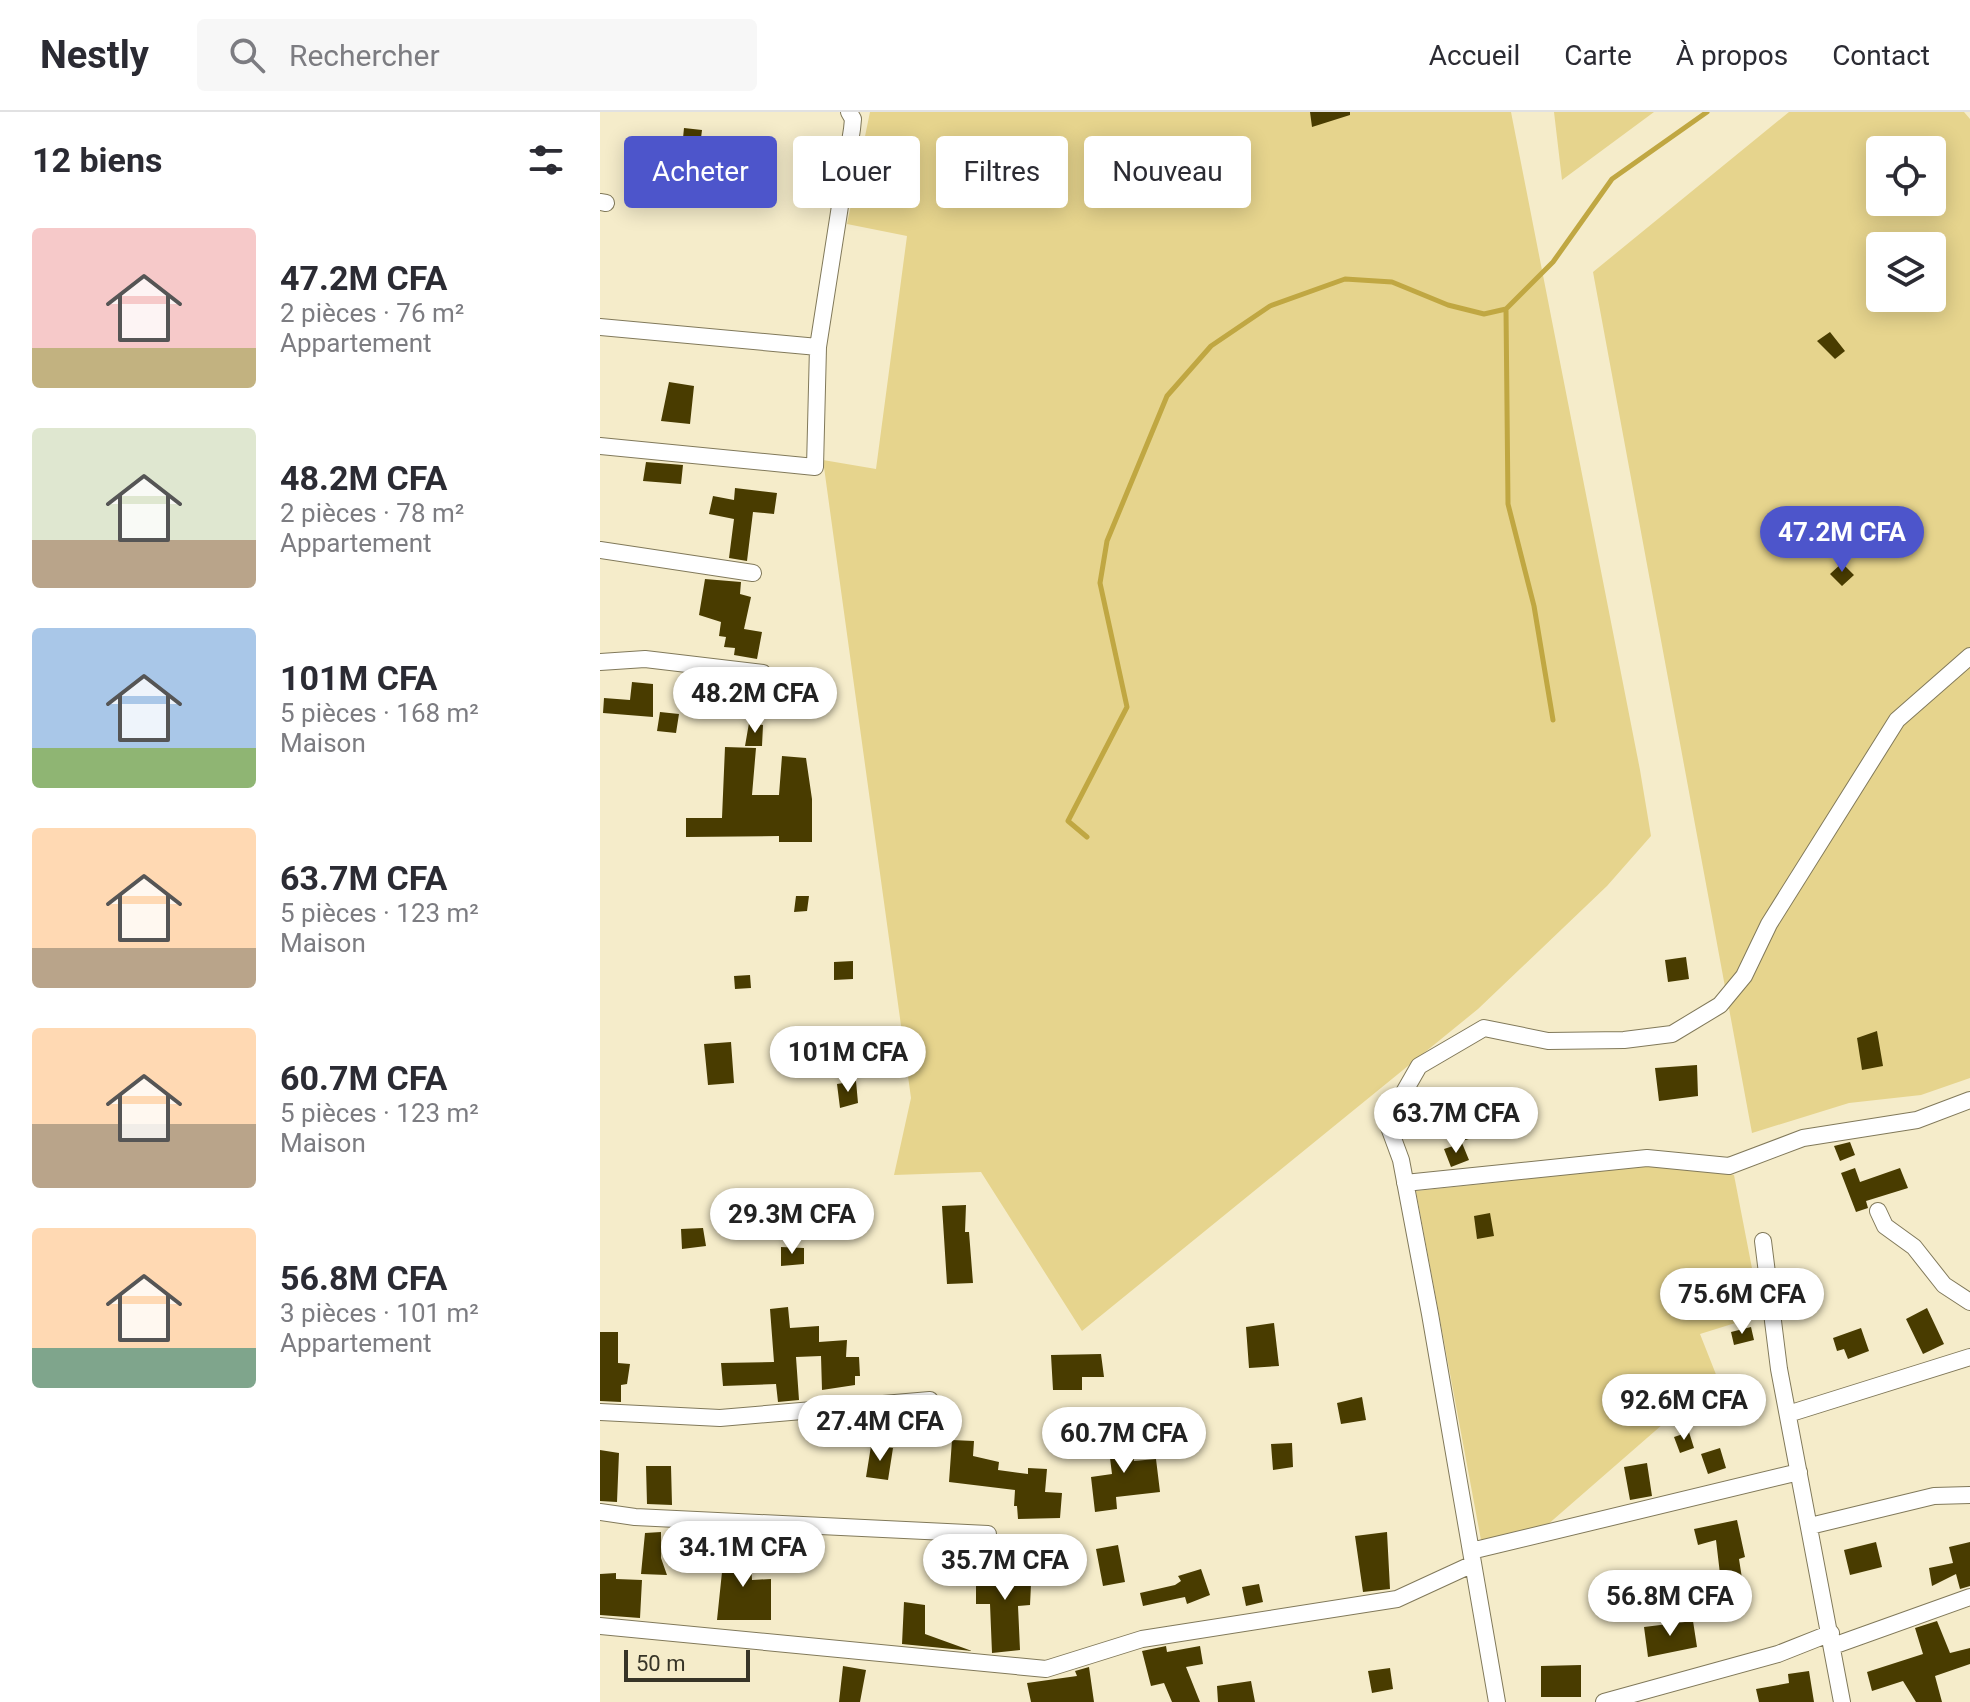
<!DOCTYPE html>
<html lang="fr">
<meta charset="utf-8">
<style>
:root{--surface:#fff;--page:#f7f7f7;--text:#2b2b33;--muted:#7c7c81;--line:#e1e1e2;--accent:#4d55cb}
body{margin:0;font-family:Roboto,sans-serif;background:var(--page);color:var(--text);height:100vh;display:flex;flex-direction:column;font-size:30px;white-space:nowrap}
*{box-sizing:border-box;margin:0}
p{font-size:26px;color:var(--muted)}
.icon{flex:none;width:44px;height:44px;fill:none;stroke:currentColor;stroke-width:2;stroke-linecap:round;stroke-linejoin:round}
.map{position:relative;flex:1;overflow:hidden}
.details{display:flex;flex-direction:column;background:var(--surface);width:600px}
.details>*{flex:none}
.hud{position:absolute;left:24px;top:24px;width:760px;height:72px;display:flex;gap:16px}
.fabs{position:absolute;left:1266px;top:24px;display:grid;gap:16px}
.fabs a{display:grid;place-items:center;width:80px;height:80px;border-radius:8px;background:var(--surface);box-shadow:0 4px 20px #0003;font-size:40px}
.scale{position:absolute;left:24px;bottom:20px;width:126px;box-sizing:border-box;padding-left:8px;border:4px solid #373427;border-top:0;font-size:22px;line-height:28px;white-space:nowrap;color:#373427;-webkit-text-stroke:6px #f5ecca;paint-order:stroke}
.price{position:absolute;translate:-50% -68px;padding:0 18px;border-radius:28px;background:#fff;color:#222;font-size:26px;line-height:52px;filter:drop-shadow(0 2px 4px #0008)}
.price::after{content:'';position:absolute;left:50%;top:48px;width:24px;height:18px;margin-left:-12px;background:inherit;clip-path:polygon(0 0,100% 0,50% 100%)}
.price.on{background:var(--accent);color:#fff}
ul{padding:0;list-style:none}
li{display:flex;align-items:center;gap:24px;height:200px;padding:0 32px}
li span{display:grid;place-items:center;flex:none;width:224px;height:160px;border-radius:8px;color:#555}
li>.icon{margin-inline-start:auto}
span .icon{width:96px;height:96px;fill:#fffc;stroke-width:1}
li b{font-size:34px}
h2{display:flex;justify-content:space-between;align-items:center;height:96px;padding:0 32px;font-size:34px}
.tag{padding:0 28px;border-radius:8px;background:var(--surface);box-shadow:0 4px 20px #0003;font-size:28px;line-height:72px}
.tag.on{background:var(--accent);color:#fff}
header{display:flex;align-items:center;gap:48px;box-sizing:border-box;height:112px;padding:0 40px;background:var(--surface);border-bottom:2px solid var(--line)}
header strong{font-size:38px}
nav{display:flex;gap:44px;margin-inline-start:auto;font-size:28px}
.search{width:560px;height:72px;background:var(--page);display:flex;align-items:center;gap:20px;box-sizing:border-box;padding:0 28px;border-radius:8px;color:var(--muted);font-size:30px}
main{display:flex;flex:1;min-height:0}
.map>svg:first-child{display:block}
</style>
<header>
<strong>Nestly</strong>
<div class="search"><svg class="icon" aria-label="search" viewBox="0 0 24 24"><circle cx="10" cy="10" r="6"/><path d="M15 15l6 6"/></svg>Rechercher</div>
<nav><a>Accueil</a><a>Carte</a><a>À propos</a><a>Contact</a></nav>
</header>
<main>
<section class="details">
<h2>12 biens<svg class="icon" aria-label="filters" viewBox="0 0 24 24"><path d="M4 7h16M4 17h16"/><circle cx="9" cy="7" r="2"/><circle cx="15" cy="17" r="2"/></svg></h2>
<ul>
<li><span style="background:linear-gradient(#f6c9c9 75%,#c2b280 0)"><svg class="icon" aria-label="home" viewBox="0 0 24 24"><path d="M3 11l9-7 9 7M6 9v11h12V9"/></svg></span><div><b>47.2M CFA</b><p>2 pièces · 76 m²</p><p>Appartement</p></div></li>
<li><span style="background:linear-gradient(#dfe7d0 70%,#b9a48a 0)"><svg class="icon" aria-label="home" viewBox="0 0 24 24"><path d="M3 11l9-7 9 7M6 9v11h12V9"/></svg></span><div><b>48.2M CFA</b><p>2 pièces · 78 m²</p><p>Appartement</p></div></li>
<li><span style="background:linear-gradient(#a9c7e8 75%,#8fb573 0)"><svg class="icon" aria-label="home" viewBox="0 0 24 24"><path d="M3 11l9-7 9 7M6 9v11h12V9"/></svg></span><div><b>101M CFA</b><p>5 pièces · 168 m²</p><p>Maison</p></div></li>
<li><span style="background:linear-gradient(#ffd9b3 75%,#b9a48a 0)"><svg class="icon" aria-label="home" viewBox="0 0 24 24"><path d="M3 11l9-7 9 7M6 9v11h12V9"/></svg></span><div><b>63.7M CFA</b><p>5 pièces · 123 m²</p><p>Maison</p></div></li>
<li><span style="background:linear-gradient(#ffd9b3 60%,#b9a48a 0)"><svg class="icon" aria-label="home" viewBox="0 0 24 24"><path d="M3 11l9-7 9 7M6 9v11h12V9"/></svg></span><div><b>60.7M CFA</b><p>5 pièces · 123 m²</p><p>Maison</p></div></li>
<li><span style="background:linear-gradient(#ffd9b3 75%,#7fa58c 0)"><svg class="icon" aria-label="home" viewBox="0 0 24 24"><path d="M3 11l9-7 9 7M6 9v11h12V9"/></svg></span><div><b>56.8M CFA</b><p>3 pièces · 101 m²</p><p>Appartement</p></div></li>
</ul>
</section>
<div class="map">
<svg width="1370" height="1590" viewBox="0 0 1370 1590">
<rect width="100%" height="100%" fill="#f5ecca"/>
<path fill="#e6d48d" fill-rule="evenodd" d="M270,0H911L1040,658L1051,724L1007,774L878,897L482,1219L381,1060L294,1063L311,986L223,348L276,357L307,124L247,112Z
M954,0H1054L962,68Z
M1189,0H1364L1370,7V966L1321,983L1249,991L1152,1021L993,160ZM1280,38H1332V90H1280ZM1280,134H1332V186H1280Z
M1047,1054L1134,1063L1161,1203L1100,1222L1117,1265L946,1414L881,1428L816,1079Z"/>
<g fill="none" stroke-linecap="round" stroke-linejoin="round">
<path stroke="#c0a742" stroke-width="5" d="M906,197L908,392L934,494L953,608
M487,725L468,709L527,595L500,471L507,429L567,284L611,234L670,194L745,167L792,170L848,193L884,202L906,197L953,150L1012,67L1107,0"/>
</g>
<path fill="#493c00" d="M710,0H750V3L712,15Z
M84,16L102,18L100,34L131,36L130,50L81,46Z
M40,37L55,40V45L75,48L72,64L37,56Z
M1230,220L1245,239L1235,247L1217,229Z
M69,270L94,274L90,312L61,309Z
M46,350L83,353L81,372L43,369Z
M135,376L177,381L174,402L153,400L147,449L129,446L134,407L109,402L113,384L134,388Z
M1242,451L1254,463L1242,474L1230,462Z
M105,467L141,470L140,482L151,485L144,517L162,520L157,547L134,543L135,536L124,535L126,525L119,524L121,510L99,503Z
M32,570L53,572V605L3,601L4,586L30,588Z
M60,600L79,602L76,621L57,619Z
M149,611L163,613L162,634H145Z
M125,635L156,636L152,683H179L182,644L206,646L212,687V730H179V724L86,725V706H122Z
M196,784H209L207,799L194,800Z
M1086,845L1089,867L1068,870L1065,848Z
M253,849V867L234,868V850Z
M150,863L151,876L135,877L134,864Z
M1277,919L1283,954L1262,958L1257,926Z
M131,930L134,971L108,973L104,932Z
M1097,953L1098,984L1059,989L1055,956Z
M256,969L258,991L240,996L237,972Z
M869,1009L872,1026L856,1031L851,1013Z
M1250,1030L1255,1043L1240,1049L1234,1034Z
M862,1031L869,1048L851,1055L844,1037Z
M1255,1056L1260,1070L1300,1056L1308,1076L1266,1089L1268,1096L1256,1100L1241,1061Z
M165,1086L166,1112L152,1113L153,1087Z
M366,1093L365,1120H369L373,1171L347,1172L342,1094Z
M890,1101L894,1124L877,1127L874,1104Z
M103,1116L106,1134L82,1137L81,1117Z
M181,1135L204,1136V1152L181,1154Z
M188,1195L190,1216L219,1214V1230L247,1228L246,1245H259L260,1264H255V1273L222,1278L221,1244L196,1245L199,1288L178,1290L176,1272L123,1274L121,1251L174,1250L170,1197Z
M1327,1196L1344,1232L1323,1242L1306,1207Z
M674,1211L679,1254L649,1256L646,1215Z
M1151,1215L1154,1228L1134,1233L1131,1220Z
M1261,1216L1269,1239L1248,1247L1244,1237L1237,1239L1233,1226Z
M0,1220H18V1251L30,1252L27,1272L21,1273V1290L0,1289Z
M501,1242L504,1265H482V1278H453L451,1243Z
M762,1285L766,1308L741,1312L737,1291Z
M531,1319L534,1349L556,1347L560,1380L516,1385L517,1397L495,1400L491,1365L512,1362L507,1322Z
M1089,1320L1094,1336L1080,1341L1074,1325Z
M352,1328L374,1329L373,1344L399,1350L398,1358L428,1362V1356L447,1357L445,1380L462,1381L460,1406L418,1407L417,1394H414L415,1378L349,1370Z
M692,1331L693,1355L673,1358L671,1332Z
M271,1334L293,1336L288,1368L266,1365Z
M1120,1336L1126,1356L1108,1362L1101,1342Z
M0,1338L19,1341L17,1390L0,1389Z
M1047,1351L1052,1384L1030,1388L1024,1355Z
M46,1354H71L72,1393L47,1392Z
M1137,1408L1145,1445L1139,1447L1146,1492L1124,1496L1116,1428L1098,1433L1094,1417Z
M61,1420V1446L67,1463L41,1462L45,1421Z
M787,1420L790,1477L763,1480L755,1424Z
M1276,1430L1282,1455L1250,1463L1244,1438Z
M1370,1430V1474L1360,1477L1356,1462L1332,1474L1329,1456L1353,1451L1349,1435Z
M126,1433H150L152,1468L171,1467V1508H117L122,1460L127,1461Z
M518,1433L525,1470L503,1474L496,1437Z
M406,1452H432L430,1493L418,1494L420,1538L392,1541L390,1492H376V1460L381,1457L406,1458Z
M601,1457L610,1483L587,1492L585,1485L580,1486L543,1494L540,1481L575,1473L581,1469L578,1464Z
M16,1461V1467L42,1468L40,1506L0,1503V1462Z
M659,1472L663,1490L646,1494L642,1475Z
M304,1490L325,1493V1522L372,1539L302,1532Z
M1093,1509L1097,1535L1048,1545L1044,1515Z
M1337,1509L1350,1541L1370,1536V1552L1335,1564L1342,1590H1316L1303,1569L1272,1579L1267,1560L1323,1542L1315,1516Z
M566,1534L567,1540L600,1534L603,1552L586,1555L600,1590H572L564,1571L551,1574L542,1539Z
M981,1553V1585H941V1554Z
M243,1554L266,1558L260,1590H239Z
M489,1555L494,1590H431L427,1571L477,1564L475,1559Z
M790,1556L793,1577L772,1581L768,1559Z
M1209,1559L1214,1590H1159L1156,1577L1189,1571L1188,1562Z
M651,1569L655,1590H618L617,1574Z"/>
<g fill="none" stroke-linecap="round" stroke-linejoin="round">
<g stroke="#81795a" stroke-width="18">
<path id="minor" d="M0,90L6,91
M0,215L218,235
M0,334L215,355L218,235L252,17L253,7L249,0
M0,438L153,461
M0,550L45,547L163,561
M805,1071L1047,1046L1129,1054L1203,1026L1317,1008L1370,988
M1278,1099L1285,1114L1314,1135L1344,1173L1370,1190
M1163,1129L1179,1257L1242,1590
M0,1300L120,1306L330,1288
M1188,1302L1370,1245
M0,1400L35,1405L388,1422
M1210,1414L1334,1384L1370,1383
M871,1439L1199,1360
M0,1514L446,1557L542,1527L797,1487L873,1452
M1233,1534L1370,1485
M897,1590L830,1202L801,1048L787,1010L819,954L884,916L948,929L1024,928L1072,922L1120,893L1144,864L1169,812L1297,608L1370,544
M1004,1590L1178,1542L1231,1521"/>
</g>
<use href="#minor" stroke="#fff" stroke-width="16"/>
</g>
</svg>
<div class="fabs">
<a><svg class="icon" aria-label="locate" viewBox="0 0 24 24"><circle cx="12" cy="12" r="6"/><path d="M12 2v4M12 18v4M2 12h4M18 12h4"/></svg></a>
<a><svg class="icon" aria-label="layers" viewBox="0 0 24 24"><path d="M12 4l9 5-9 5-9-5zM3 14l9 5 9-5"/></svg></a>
</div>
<div class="scale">50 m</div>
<b class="price on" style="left:1242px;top:462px">47.2M CFA</b>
<b class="price" style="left:155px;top:623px">48.2M CFA</b>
<b class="price" style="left:248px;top:982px">101M CFA</b>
<b class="price" style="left:856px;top:1043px">63.7M CFA</b>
<b class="price" style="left:192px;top:1144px">29.3M CFA</b>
<b class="price" style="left:1142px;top:1224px">75.6M CFA</b>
<b class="price" style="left:1084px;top:1330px">92.6M CFA</b>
<b class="price" style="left:280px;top:1351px">27.4M CFA</b>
<b class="price" style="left:524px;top:1363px">60.7M CFA</b>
<b class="price" style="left:143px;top:1477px">34.1M CFA</b>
<b class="price" style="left:405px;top:1490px">35.7M CFA</b>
<b class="price" style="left:1070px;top:1526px">56.8M CFA</b>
<div class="hud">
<a class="tag on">Acheter</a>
<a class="tag">Louer</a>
<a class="tag">Filtres</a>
<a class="tag">Nouveau</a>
</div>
</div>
</main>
